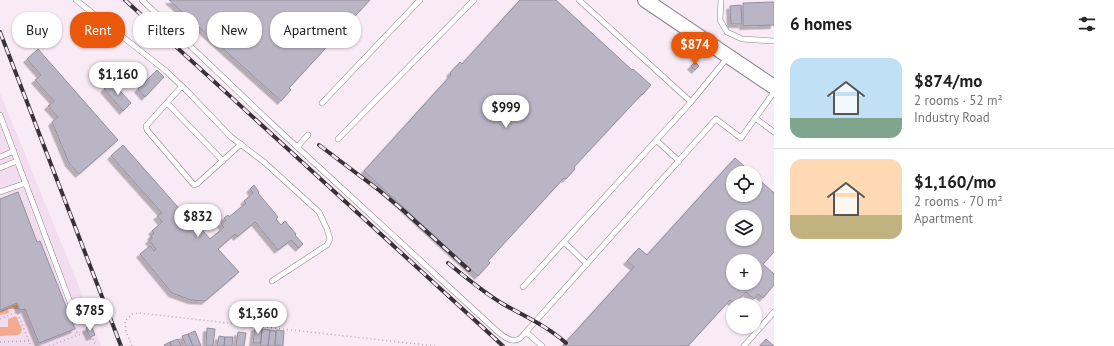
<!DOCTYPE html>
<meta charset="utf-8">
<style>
:root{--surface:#fff;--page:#f2f2f2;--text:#202124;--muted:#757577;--line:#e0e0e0;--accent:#ea580c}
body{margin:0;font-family:"PT Sans",sans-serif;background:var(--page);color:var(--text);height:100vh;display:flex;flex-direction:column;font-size:15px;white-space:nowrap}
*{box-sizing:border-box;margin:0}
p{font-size:13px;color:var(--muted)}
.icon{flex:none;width:22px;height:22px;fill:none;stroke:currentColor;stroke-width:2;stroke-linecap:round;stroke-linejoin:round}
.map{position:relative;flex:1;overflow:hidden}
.drawer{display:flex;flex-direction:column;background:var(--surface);width:340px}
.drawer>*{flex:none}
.top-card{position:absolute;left:12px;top:12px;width:380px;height:36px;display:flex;gap:8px}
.fabs{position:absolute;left:726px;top:166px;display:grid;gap:8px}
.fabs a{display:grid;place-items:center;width:36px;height:36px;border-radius:50%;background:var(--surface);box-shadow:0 1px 3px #0004;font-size:20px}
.price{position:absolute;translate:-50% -34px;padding:0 9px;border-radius:14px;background:#fff;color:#222;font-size:13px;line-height:26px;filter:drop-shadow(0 1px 2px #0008)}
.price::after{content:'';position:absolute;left:50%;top:24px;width:12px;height:9px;margin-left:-6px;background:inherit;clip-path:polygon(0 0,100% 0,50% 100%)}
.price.on{background:var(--accent);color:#fff}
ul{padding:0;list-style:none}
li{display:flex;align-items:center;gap:12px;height:100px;padding:0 16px}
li+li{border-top:1px solid var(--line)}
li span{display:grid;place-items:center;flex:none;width:112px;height:80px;border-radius:12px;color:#555}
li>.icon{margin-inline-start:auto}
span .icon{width:48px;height:48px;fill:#fffc;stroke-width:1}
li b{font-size:17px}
h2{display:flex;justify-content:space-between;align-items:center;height:48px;padding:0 16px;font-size:17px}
.pill{padding:0 14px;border-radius:16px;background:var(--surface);box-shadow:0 1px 3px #0004;font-size:14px;line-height:36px}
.pill.on{background:var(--accent);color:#fff}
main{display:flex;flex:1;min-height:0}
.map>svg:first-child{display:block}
</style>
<main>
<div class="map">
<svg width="774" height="346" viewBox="0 0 774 346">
<defs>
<filter id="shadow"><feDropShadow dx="-3.5" dy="3.5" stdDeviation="0" flood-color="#0004"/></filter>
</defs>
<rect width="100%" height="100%" fill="#f9ebf6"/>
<path fill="#f2ddee" d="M0,93L76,279L101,346H0Z"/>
<path fill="#f3aa8f" d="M17,304L19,309H8L9,313L0,315V311Z
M16,316L22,329L21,333L18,335L0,336V327H8V319Z"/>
<path fill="#b9b5c4" stroke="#938f9e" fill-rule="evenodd" filter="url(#shadow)" d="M169,0H370L289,88L291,90L281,101Z
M520,0H556L632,70L633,69L651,85L642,95V94L574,167L575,169L566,179L564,178L488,261L490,263L478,276L364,171L451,75L450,73L460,62L462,64Z
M774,2V25L743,26V3Z
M741,5L742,24H731L730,6Z
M38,49L118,140L79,174L69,163L52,122L58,117L48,106L54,101L35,80L41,75L27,59Z
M695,62L699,66L695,70L691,66Z
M157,70L164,77L145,97L138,89Z
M112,82L131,103L123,111L104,89Z
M123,145L184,214L187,212L210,239L224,227L221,224L226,220L224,218L228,215L229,217L246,203L244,201L253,193L250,189L254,185L259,192L258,193L278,217L276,219L281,225L285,221L296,234L295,235L303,244L299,248L291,240L278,250L255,222L237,237L235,234L218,249L239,272L205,301L191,300L172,293L140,254L150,246L154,251L156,249L149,240L152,238L151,236L154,233L152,231L162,222L157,216L162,213L111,156Z
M735,158L752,173H733V195H755V176L774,193V252L763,264L774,274V285L763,298L758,294L754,299L746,292L735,304L730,300L688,346H564L563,345L634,267L627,261L639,248L647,255ZM733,217H755V239H733ZM733,261H755V283H733Z
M18,192L37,242L40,241L75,329L39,343L25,309L20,310L17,303L0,310V199Z
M91,326L95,335L90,337L86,328Z
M255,327L262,328L261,343H253Z
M207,328L215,329L213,346H206Z
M262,329L270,330L268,346H260Z
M270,330L276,331L275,346H268Z
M276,330L284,331L283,346L275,345Z
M195,331L201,346H193L188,334Z
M238,332L246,333L244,346H236Z
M188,334L193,346H186L182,336Z
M219,336L225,337L224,346H217Z
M225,337H233L232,346H224Z
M178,339L181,346H171L170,342Z
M766,339L774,346H760Z
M170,342L171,346H165L164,345Z"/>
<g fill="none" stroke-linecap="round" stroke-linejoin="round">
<g stroke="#8e818c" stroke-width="6">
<path id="lane" d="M76,0L166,71L189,93L231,137L264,162L319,212L327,229L330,239L327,245L272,281
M142,0L271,123L498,332C503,336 511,343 519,339C521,338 524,334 526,332
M579,0L691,102L728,57
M721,0L720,20L727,32L742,39L774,41
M182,86L146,126L147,130L194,185L197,184L241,144
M167,103L223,161
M322,103L420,0
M0,115L76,318
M755,118L774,132
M338,139L474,0
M656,140L679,161
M297,147L308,135
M0,157L14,151
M0,168L17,161
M0,192L26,183
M564,242L587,264
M523,287L691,102
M542,346L526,332L716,119L741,138L774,92
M744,346L774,312"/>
</g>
<g stroke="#8e818c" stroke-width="16">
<path id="secondary" d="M645,0L774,87"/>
</g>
<path stroke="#b0a5ae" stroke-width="1.5" stroke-dasharray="1 3" stroke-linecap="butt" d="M18,313L24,310L39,346
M0,319L17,312L31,346
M74,324L78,335
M0,342L29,341
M49,346L86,332L88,338L92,337L96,346
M132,346L126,331L125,321L132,314L139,313L435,346"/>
<use href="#lane" stroke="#fff" stroke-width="5"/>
<use href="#secondary" stroke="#fff" stroke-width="14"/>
<g stroke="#393338" stroke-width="4">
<path id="rail" d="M125,0L503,346
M0,32L121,346
M319,145L380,191L404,211L469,270
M448,263C465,277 483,292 503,304C524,316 547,326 566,343"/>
</g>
<use href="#rail" stroke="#f9ebf6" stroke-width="2.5" stroke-dasharray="8" stroke-linecap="butt"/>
</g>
</svg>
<div class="fabs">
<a><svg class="icon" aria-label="locate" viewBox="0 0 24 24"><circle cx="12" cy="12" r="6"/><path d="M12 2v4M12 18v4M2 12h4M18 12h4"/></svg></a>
<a><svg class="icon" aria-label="layers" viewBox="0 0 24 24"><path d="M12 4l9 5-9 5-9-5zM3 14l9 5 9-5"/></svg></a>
<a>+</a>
<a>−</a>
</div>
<b class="price on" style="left:695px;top:66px">$874</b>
<b class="price" style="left:118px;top:96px">$1,160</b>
<b class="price" style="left:506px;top:129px">$999</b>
<b class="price" style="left:198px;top:238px">$832</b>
<b class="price" style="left:90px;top:332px">$785</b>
<b class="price" style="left:258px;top:335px">$1,360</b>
<div class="top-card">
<a class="pill">Buy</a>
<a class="pill on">Rent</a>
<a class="pill">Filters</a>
<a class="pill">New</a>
<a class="pill">Apartment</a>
</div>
</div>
<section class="drawer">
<h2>6 homes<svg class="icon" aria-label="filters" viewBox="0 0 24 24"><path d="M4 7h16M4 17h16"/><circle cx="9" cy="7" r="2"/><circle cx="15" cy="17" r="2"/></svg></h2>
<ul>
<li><span style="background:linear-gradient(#bfe0f5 75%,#7fa58c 0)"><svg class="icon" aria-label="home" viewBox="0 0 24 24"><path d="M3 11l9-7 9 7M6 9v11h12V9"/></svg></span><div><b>$874/mo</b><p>2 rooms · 52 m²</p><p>Industry Road</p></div></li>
<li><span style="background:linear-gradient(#ffd9b3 70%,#c2b280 0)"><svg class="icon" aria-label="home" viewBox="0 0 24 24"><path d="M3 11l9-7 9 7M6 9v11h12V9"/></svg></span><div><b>$1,160/mo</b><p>2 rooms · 70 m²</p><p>Apartment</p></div></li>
</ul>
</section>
</main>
